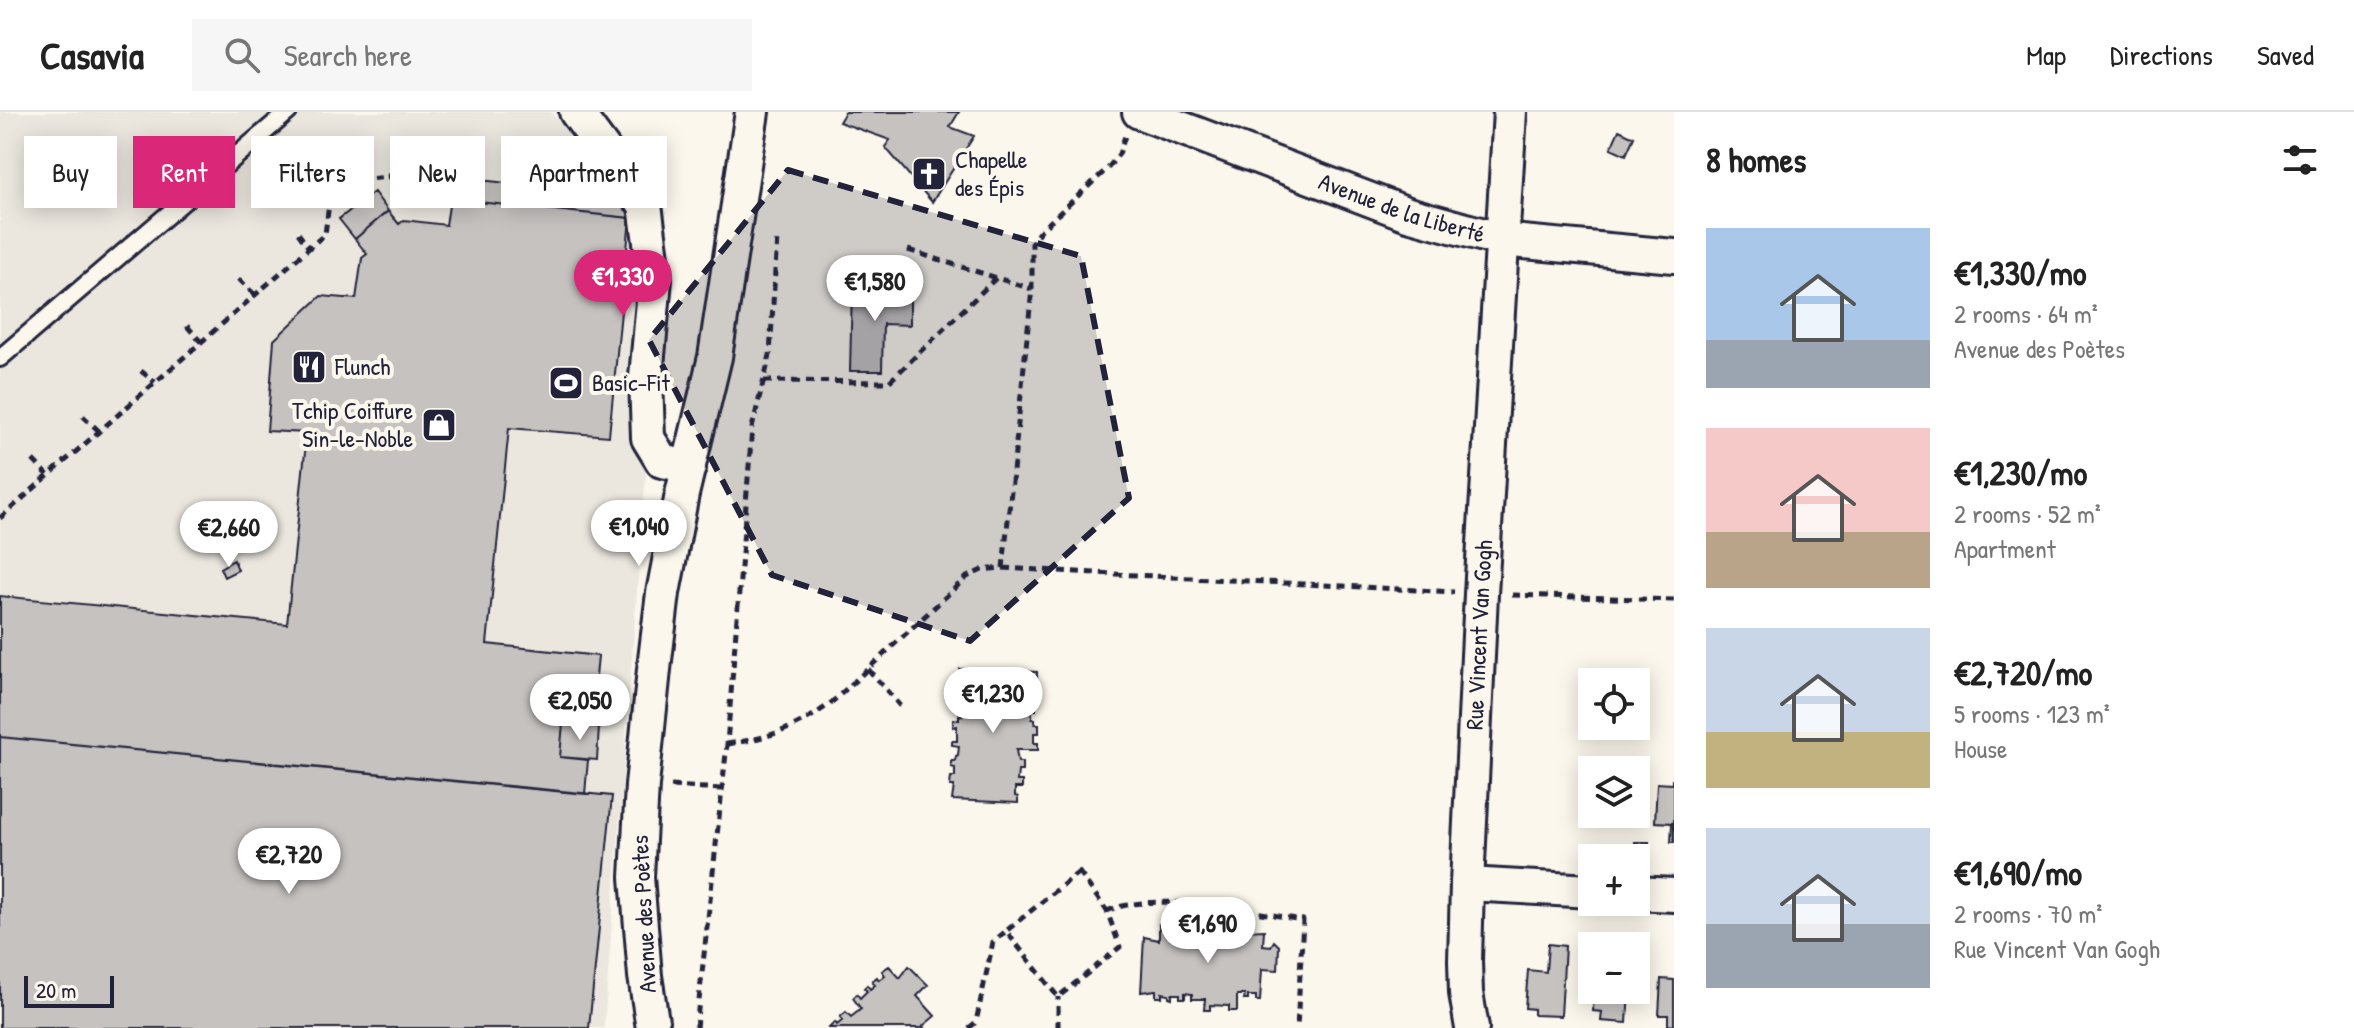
<!DOCTYPE html>
<meta charset="utf-8">
<style>
:root{--surface:#fff;--page:#f6f6f6;--text:#222;--muted:#767676;--line:#e0e0e0;--accent:#db2777}
body{margin:0;font-family:"Patrick Hand",sans-serif;background:var(--page);color:var(--text);height:100vh;display:flex;flex-direction:column;font-size:30px;white-space:nowrap}
*{box-sizing:border-box;margin:0}
p{font-size:26px;color:var(--muted)}
.icon{flex:none;width:44px;height:44px;fill:none;stroke:currentColor;stroke-width:2;stroke-linecap:round;stroke-linejoin:round}
.map{position:relative;flex:1;overflow:hidden}
.panel{display:flex;flex-direction:column;background:var(--surface);width:680px}
.panel>*{flex:none}
.top-card{position:absolute;left:24px;top:24px;width:760px;height:72px;display:flex;gap:16px}
.fabs{position:absolute;left:1578px;top:556px;display:grid;gap:16px}
.fabs a{display:grid;place-items:center;width:72px;height:72px;border-radius:0px;background:var(--surface);box-shadow:0 4px 20px #0003;font-size:40px}
.scale{position:absolute;left:24px;bottom:20px;width:90px;box-sizing:border-box;padding-left:8px;border:4px solid #22223b;border-top:0;font-size:22px;line-height:28px;white-space:nowrap;color:#22223b;-webkit-text-stroke:6px #fbf7ec;paint-order:stroke}
.price{position:absolute;translate:-50% -68px;padding:0 18px;border-radius:28px;background:#fff;color:#222;font-size:26px;line-height:52px;filter:drop-shadow(0 2px 4px #0008)}
.price::after{content:'';position:absolute;left:50%;top:48px;width:24px;height:18px;margin-left:-12px;background:inherit;clip-path:polygon(0 0,100% 0,50% 100%)}
.price.selected{background:var(--accent);color:#fff}
ul{padding:0;list-style:none}
li{display:flex;align-items:center;gap:24px;height:200px;padding:0 32px}
li span{display:grid;place-items:center;flex:none;width:224px;height:160px;border-radius:0px;color:#555}
li>.icon{margin-inline-start:auto}
span .icon{width:96px;height:96px;fill:#fffc;stroke-width:1}
li b{font-size:34px}
h2{display:flex;justify-content:space-between;align-items:center;height:96px;padding:0 32px;font-size:34px}
.tag{padding:0 28px;border-radius:0px;background:var(--surface);box-shadow:0 4px 20px #0003;font-size:28px;line-height:72px}
.tag.selected{background:var(--accent);color:#fff}
header{display:flex;align-items:center;gap:48px;box-sizing:border-box;height:112px;padding:0 40px;background:var(--surface);border-bottom:2px solid var(--line)}
header strong{font-size:38px}
nav{display:flex;gap:44px;margin-inline-start:auto;font-size:28px}
.search{width:560px;height:72px;background:var(--page);display:flex;align-items:center;gap:20px;box-sizing:border-box;padding:0 28px;border-radius:0px;color:var(--muted);font-size:30px}
main{display:flex;flex:1;min-height:0}
.map>svg:first-child{display:block}
</style>
<header>
<strong>Casavia</strong>
<div class="search"><svg class="icon" aria-label="search" viewBox="0 0 24 24"><circle cx="10" cy="10" r="6"/><path d="M15 15l6 6"/></svg>Search here</div>
<nav><a>Map</a><a>Directions</a><a>Saved</a></nav>
</header>
<main>
<div class="map">
<svg width="1674" height="916" viewBox="0 0 1674 916">
<rect width="100%" height="100%" fill="#fbf7ec"/>
<filter id="ink" filterUnits="userSpaceOnUse"><feTurbulence type="fractalNoise" baseFrequency=".0125" numOctaves="2"/><feDisplacementMap in="SourceGraphic" scale="16" xChannelSelector="R" yChannelSelector="G"/><feConvolveMatrix kernelMatrix="1 2 1 2 8 2 1 2 1" color-interpolation-filters="sRGB"/></filter>
<g filter="url(#ink)">
<path fill="#ebe7df" d="M0,0H551L663,135L604,916H0Z"/>
<path fill="#c6c2c0" stroke="#22223b" stroke-width="2" d="M845,0H959L950,15L974,24L932,90L885,35L890,28L839,10Z
M1619,18L1634,25L1626,43L1611,36Z
M452,65L609,82L631,103L630,106L450,87Z
M374,80L388,99L355,127L339,107Z
M450,87L630,106L609,324L509,316L487,532L598,544L591,614L563,611L560,645L588,648L585,682L0,625V484L287,512L307,321L267,319L274,228L321,184L356,187L362,146L367,142L355,127L388,99L399,112L404,108L446,113Z
M852,175L910,177V213L883,212L882,259H850Z
M234,448L238,458L224,465L220,456Z
M960,557L985,558V565H992V561L1003,562L1002,565L1015,566V559L1037,560V567H1034V577H1037V586H1033V590H1036V598H1032V607H1035V612H1039V621H1034V631H1038V638H1016L1018,650H1022V659H1018L1017,669H1022V676H1015V684L1018,685V691L952,688L954,674H950L951,665H955V656L951,655V649H955L956,644L958,643L959,634L952,633V629H957V614L953,615V607L959,608V603L962,604L960,585H962V581H960V574H963V564H960Z
M563,611L599,615L597,648L560,645Z
M0,625L612,684L589,916H0Z
M1672,668H1674V730H1671L1672,711L1655,710L1657,671L1672,672Z
M1635,730H1649L1648,755L1636,754Z
M1159,812L1178,816V813H1185V825L1199,826V814L1207,815L1206,819H1215L1216,815L1224,816V818H1230V821H1239L1240,816L1246,817V819L1264,818L1263,833L1271,834L1274,829L1279,834L1278,858L1262,857L1260,889H1256V884H1248V888H1244L1245,883H1237V899H1229V894L1210,893V898H1204L1205,887H1192V882L1185,881V886H1180V882H1172V886L1169,885V882L1162,881V885H1156V878L1141,880L1144,825L1159,828Z
M1548,832L1565,834L1561,904L1534,903V897L1525,896L1528,858L1546,860Z
M889,854L900,866L909,854L928,873L917,884L935,904L923,914L924,916H829L835,910L837,913L843,908L840,905L846,900L851,905L861,897L853,886L857,882L860,886L867,879L864,876L867,873L870,877L875,873L872,869L877,865L879,868L885,863L882,859Z
M1661,867L1674,868V914L1668,913V903H1659Z
M1594,878H1629L1627,911L1601,909L1602,900L1593,899Z"/>
<g fill="none" stroke-linecap="round" stroke-linejoin="round">
<g stroke="#22223b" stroke-width="22">
<path id="lane" d="M0,246L288,0"/>
</g>
<g stroke="#22223b" stroke-width="38">
<g id="street">
<path d="M576,0L645,93L655,168L646,265L648,326L662,349L689,355"/>
<path id="s1" d="M1139,0L1408,102L1502,128L1674,144"/>
<path d="M1467,772L1592,779"/>
<path d="M1636,781L1674,783"/>
<path d="M653,916L645,864L637,765L642,673L655,548L663,481L682,382L715,245L752,0"/>
<path id="s2" d="M1472,916L1466,881L1465,849L1467,772L1481,482L1510,0"/>
</g>
</g>
<path stroke="#22223b" stroke-width="5" stroke-dasharray="8 6" stroke-linecap="butt" d="M298,121L309,136
M908,138L1032,177
M239,167L255,183
M187,214L201,230
M141,259L155,270
M764,269L889,270L996,166
M83,304L99,319
M33,348L48,363
M0,406L325,122L330,84L350,69L388,65L421,37
M1003,456L1454,480
M1512,483L1674,488
M868,557L900,594
M727,632C769,626 796,617 831,591L967,465L982,458L1003,456L1032,177V130L1039,120L1108,56L1119,42L1125,24
M671,674L722,677
M1079,760L1107,799L1120,835L1058,885L1006,819Z
M1107,799C1155,778 1250,800 1303,808L1297,916
M696,916L727,632L752,316L770,243L777,125
M969,916L976,910L993,830L1006,819
M1058,916V885"/>
<use href="#lane" stroke="#fbf7ec" stroke-width="16"/>
<use href="#street" stroke="#fbf7ec" stroke-width="32"/>
</g>
</g>
<path fill="#22223b" fill-opacity="0.2" stroke="#22223b" stroke-width="6" stroke-dasharray="16 10" stroke-linejoin="round" d="M788,58L1081,144L1129,386L970,529L772,463L649,228Z"/>
<defs>
<g id="church-square" transform="scale(1.8)"><rect x="-9" y="-9" width="18" height="18" rx="4" fill="#22223b" stroke="#fbf7ec"/><path d="M-1.2-6h2.4v3.5h3.3v2.4h-3.3V6h-2.4V-.1h-3.3v-2.4h3.3Z" fill="#fff"/></g>
<g id="restaurant-square" transform="scale(1.8)"><rect x="-9" y="-9" width="18" height="18" rx="4" fill="#22223b" stroke="#fbf7ec"/><path d="M-5-6h1v4h1v-4h1v4h1v-4h1v5L-1.5 .5V6h-2V.5L-5-1ZM5-6V6H3V1.5H1.5Q1.5-4 5-6Z" fill="#fff"/></g>
<g id="stadium-square" transform="scale(1.8)"><rect x="-9" y="-9" width="18" height="18" rx="4" fill="#22223b" stroke="#fbf7ec"/><path d="M0-5a6.5 5 0 1 0 0 10a6.5 5 0 1 0 0-10ZM-3.5-1.8h7v3.6h-7Z" fill="#fff"/></g>
<g id="shop-square" transform="scale(1.8)"><rect x="-9" y="-9" width="18" height="18" rx="4" fill="#22223b" stroke="#fbf7ec"/><path d="M-5-2.5h2.3a2.7 3.5 0 0 1 5.4 0H5L5.5 6h-11ZM-1.5-2.5h3a1.5 2.3 0 0 0-3 0Z" fill="#fff"/></g>
</defs>
<g fill-rule="evenodd">
<use href="#church-square" x="929" y="62"/>
<use href="#restaurant-square" x="309" y="255"/>
<use href="#stadium-square" x="566" y="271"/>
<use href="#shop-square" x="439" y="313"/>
</g>
<g text-anchor="middle" stroke-width="8" stroke-linejoin="round" paint-order="stroke">
<g font-size="24" fill="#22223b" stroke="#fbf7ec" text-anchor="start">
<text x="955" y="56">Chapelle<tspan x="955" dy="28">des Épis</tspan></text>
<text x="335" y="263">Flunch</text>
<text x="592" y="279">Basic-Fit</text>
<text x="413" y="307" text-anchor="end">Tchip Coiffure<tspan x="413" dy="28">Sin-le-Noble</tspan></text>
</g>
<g font-size="24" fill="#22223b" stroke="#fbf7ec">
<text dy="8" stroke="none"><textPath href="#s1" startOffset="280">Avenue de la Liberté</textPath></text>
<text dy="8" stroke="none"><textPath href="#s2" startOffset="394">Rue Vincent Van Gogh</textPath></text>
<text transform="translate(644 802) rotate(-93)" y="8">Avenue des Poètes</text>
</g>
</g>
</svg>
<div class="fabs">
<a><svg class="icon" aria-label="locate" viewBox="0 0 24 24"><circle cx="12" cy="12" r="6"/><path d="M12 2v4M12 18v4M2 12h4M18 12h4"/></svg></a>
<a><svg class="icon" aria-label="layers" viewBox="0 0 24 24"><path d="M12 4l9 5-9 5-9-5zM3 14l9 5 9-5"/></svg></a>
<a>+</a>
<a>−</a>
</div>
<div class="scale">20 m</div>
<b class="price selected" style="left:623px;top:206px">€1,330</b>
<b class="price" style="left:875px;top:211px">€1,580</b>
<b class="price" style="left:639px;top:456px">€1,040</b>
<b class="price" style="left:229px;top:457px">€2,660</b>
<b class="price" style="left:993px;top:623px">€1,230</b>
<b class="price" style="left:580px;top:630px">€2,050</b>
<b class="price" style="left:289px;top:784px">€2,720</b>
<b class="price" style="left:1208px;top:853px">€1,690</b>
<div class="top-card">
<a class="tag">Buy</a>
<a class="tag selected">Rent</a>
<a class="tag">Filters</a>
<a class="tag">New</a>
<a class="tag">Apartment</a>
</div>
</div>
<section class="panel">
<h2>8 homes<svg class="icon" aria-label="filters" viewBox="0 0 24 24"><path d="M4 7h16M4 17h16"/><circle cx="9" cy="7" r="2"/><circle cx="15" cy="17" r="2"/></svg></h2>
<ul>
<li><span style="background:linear-gradient(#a9c7e8 70%,#9aa5b1 0)"><svg class="icon" aria-label="home" viewBox="0 0 24 24"><path d="M3 11l9-7 9 7M6 9v11h12V9"/></svg></span><div><b>€1,330/mo</b><p>2 rooms · 64 m²</p><p>Avenue des Poètes</p></div></li>
<li><span style="background:linear-gradient(#f6c9c9 65%,#b9a48a 0)"><svg class="icon" aria-label="home" viewBox="0 0 24 24"><path d="M3 11l9-7 9 7M6 9v11h12V9"/></svg></span><div><b>€1,230/mo</b><p>2 rooms · 52 m²</p><p>Apartment</p></div></li>
<li><span style="background:linear-gradient(#c9d6e8 65%,#c2b280 0)"><svg class="icon" aria-label="home" viewBox="0 0 24 24"><path d="M3 11l9-7 9 7M6 9v11h12V9"/></svg></span><div><b>€2,720/mo</b><p>5 rooms · 123 m²</p><p>House</p></div></li>
<li><span style="background:linear-gradient(#c9d6e8 60%,#9aa5b1 0)"><svg class="icon" aria-label="home" viewBox="0 0 24 24"><path d="M3 11l9-7 9 7M6 9v11h12V9"/></svg></span><div><b>€1,690/mo</b><p>2 rooms · 70 m²</p><p>Rue Vincent Van Gogh</p></div></li>
</ul>
</section>
</main>
